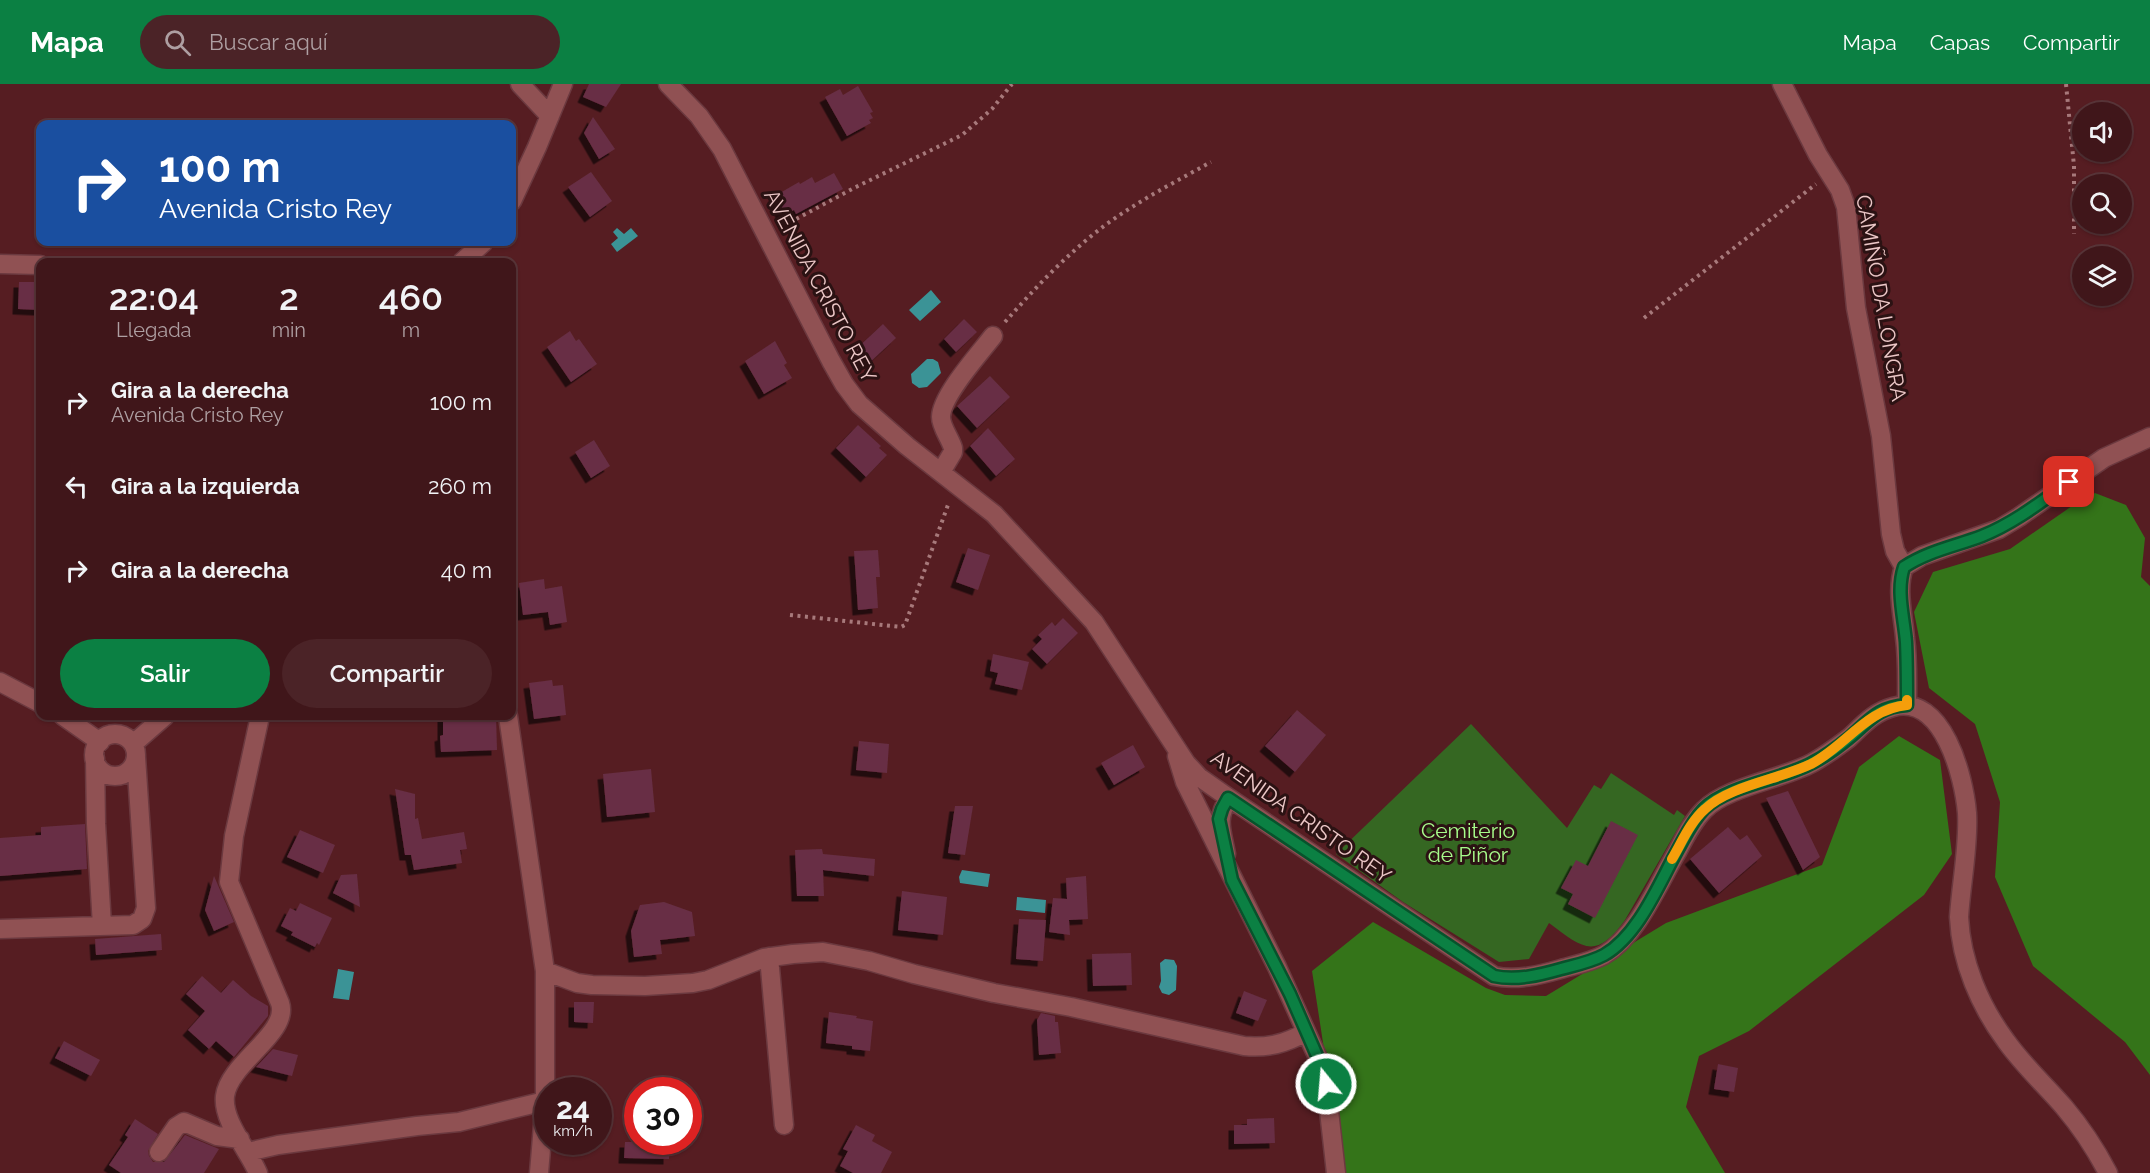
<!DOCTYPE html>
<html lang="es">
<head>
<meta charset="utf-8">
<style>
	:root { --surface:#40161a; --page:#4b2327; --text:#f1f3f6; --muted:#ae9fa2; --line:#593539; --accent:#0b8043 }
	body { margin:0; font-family:Raleway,sans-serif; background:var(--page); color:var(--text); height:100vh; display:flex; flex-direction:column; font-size:22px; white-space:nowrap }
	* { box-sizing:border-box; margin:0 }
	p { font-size:20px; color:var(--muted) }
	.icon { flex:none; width:33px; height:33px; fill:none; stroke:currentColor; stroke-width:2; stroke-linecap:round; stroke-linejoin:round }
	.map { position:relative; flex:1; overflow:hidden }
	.details { position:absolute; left:36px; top:174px; width:480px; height:462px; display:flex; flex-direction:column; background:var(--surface); border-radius:12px; box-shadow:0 2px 4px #0004,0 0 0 2px var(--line) }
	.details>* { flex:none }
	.banner { position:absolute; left:36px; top:36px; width:480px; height:126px; border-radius:12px; box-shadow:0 2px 4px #0004,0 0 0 2px var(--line); background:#1a4fa0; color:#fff; overflow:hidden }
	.tools { position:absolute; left:2072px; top:18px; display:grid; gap:12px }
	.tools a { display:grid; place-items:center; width:60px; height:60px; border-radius:50%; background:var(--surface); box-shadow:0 2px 4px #0004,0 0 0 2px var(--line); font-size:30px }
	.speed { position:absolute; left:534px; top:993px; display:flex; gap:12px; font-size:30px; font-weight:700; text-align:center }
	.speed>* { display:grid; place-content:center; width:78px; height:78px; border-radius:50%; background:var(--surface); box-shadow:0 2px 4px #0004,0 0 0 2px var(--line); line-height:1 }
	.speed small { font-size:15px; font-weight:400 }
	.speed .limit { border:9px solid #d22; background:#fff; color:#111 }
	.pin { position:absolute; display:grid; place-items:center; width:51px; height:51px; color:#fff; margin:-26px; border-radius:12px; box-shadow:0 3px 9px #0006 }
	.me { position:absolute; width:66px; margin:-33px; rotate:343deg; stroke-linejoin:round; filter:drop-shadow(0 0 4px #0008) }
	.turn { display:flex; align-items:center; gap:21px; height:126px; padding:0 24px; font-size:27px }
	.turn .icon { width:78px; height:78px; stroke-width:2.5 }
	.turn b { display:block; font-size:42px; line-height:51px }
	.eta { display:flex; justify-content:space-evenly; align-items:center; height:102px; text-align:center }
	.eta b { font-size:36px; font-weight:600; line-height:42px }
	.action { display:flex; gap:12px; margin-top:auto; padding:12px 24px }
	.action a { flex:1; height:69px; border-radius:36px; background:var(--accent); color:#fff; font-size:24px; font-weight:600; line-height:69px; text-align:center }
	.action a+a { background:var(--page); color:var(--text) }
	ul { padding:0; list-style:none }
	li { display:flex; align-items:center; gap:18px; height:84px; padding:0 24px }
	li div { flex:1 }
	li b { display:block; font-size:22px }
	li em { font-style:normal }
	header { display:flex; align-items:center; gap:36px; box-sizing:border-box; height:84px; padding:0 30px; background:var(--accent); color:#fff }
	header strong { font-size:28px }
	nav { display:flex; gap:33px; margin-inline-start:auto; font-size:21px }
	.search { width:420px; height:54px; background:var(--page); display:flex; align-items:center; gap:15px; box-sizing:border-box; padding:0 21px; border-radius:33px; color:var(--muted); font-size:22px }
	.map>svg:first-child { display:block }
	.green { fill:#356722 }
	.forest { fill:#347419 }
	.water { fill:#3b9396 }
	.building { fill:#672f44; filter:url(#shadow) }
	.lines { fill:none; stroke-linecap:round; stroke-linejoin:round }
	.minor-casing { stroke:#6b393f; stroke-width:21 }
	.path { stroke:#a7797b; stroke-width:4; stroke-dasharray:3 4.5; stroke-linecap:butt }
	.minor { stroke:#905153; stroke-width:18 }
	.route-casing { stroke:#07532c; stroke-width:15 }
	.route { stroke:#0b8043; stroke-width:10 }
	.slow { stroke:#f59e0b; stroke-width:10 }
	.labels { text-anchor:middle; stroke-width:6; stroke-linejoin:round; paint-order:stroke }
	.street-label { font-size:21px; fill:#ecc7c7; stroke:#2b1213 }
	.park-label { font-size:21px; fill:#a7fc8b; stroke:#2b1213 }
</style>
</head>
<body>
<header>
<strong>Mapa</strong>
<div class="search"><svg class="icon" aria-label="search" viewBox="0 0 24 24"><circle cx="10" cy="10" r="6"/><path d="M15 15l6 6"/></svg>Buscar aquí</div>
<nav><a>Mapa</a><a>Capas</a><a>Compartir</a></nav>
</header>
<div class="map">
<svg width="2150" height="1089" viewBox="0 0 2150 1089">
	<defs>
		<filter id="shadow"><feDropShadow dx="-5.5" dy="5.5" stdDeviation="0" flood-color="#0009"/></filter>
	</defs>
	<rect width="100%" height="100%" fill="#561d22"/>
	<path class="green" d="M 1471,640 L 1567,744 L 1594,701 L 1601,705 L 1611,689 L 1674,731 L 1677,726 L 1685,732 L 1625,836 C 1596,877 1582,864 1549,839 L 1529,875 L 1499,878 L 1403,818 L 1336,770 Z"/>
	<path class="forest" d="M 2095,409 L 2126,421 L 2145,454 L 2141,493 L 2150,502 L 2150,991 L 2125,958 L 2033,882 L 1995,793 L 2000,718 L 1975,640 L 1929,604 L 1914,528 L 1933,488 L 2010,465 L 2072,422 Z
		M 1899,652 L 1940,676 L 1952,770 L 1924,811 L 1749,947 L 1699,972 L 1686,1023 L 1725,1089 L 1343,1089 L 1312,887 L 1373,838 L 1486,904 L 1505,911 L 1546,912 L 1666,839 L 1822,781 L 1859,683 Z"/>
	<path class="water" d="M 617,144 L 624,150 L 631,144 L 638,152 L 617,168 L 611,160 L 618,154 L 613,148 Z
		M 931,206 L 941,218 L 920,237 L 909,226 Z
		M 927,275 L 933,275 L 938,278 L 941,289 L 927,303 L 919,304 L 912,299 L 911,290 Z
		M 962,786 L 990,790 L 988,803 L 960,799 L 959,793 Z
		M 1017,813 L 1046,816 L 1045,829 L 1016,826 Z
		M 1165,875 L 1174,876 L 1177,882 L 1176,906 L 1169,911 L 1162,909 L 1159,903 L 1161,897 L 1160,879 Z
		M 338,885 L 354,888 L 349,916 L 333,914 Z"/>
	<path class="building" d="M 589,0 L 621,0 L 606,23 L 583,13 Z
		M 858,2 L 873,28 L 870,29 L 873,34 L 869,36 L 871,39 L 847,52 L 825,13 L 840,5 L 843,11 Z
		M 593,33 L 615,65 L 599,75 L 584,49 Z
		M 591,88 L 612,117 L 590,133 L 568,103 Z
		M 834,89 L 843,105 L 796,130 L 794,126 L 783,132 L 773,113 L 799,98 L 800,100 L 812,93 L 815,99 Z
		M 19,198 L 40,198 L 40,226 L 18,225 Z
		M 964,235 L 977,248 L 956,268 L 944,255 Z
		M 883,240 L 896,254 L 867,281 L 854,267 Z
		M 570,247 L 576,257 L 579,255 L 597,280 L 571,298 L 547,263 Z
		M 775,257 L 787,279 L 784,281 L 792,294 L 764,310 L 745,277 Z
		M 990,292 L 1010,313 L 977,344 L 957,322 Z
		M 858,341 L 881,362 L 879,364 L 887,371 L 866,393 L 836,364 Z
		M 988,344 L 1015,375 L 996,392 L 970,362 Z
		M 594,356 L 610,382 L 591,394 L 575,368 Z
		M 968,464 L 990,471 L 978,506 L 956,498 Z
		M 878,466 L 880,493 L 876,493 L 878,524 L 858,526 L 854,467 Z
		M 544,495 L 545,505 L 562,502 L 567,538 L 550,541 L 548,528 L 523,531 L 519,499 Z
		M 1063,534 L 1078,549 L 1047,580 L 1032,565 L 1042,555 L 1038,551 L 1052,538 L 1055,542 Z
		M 993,570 L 1029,578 L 1022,606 L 995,600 L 998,589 L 990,587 Z
		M 552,596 L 553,602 L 563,601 L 566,631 L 534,635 L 529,599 Z
		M 1297,626 L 1326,651 L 1295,688 L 1265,662 Z
		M 443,632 L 496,632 L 497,666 L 441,668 L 440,652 L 443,651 Z
		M 859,657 L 889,660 L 887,689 L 856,686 Z
		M 1133,661 L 1145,683 L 1114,701 L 1101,679 Z
		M 651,685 L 655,728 L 607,733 L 603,690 Z
		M 395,705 L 415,710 L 415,735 L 418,734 L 422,755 L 464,748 L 467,765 L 460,766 L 462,779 L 414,786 L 411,771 L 405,771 Z
		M 1788,707 L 1820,773 L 1803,786 L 1766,714 Z
		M 955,722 L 973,722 L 965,771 L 948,769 Z
		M 1611,737 L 1638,751 L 1595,834 L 1568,820 L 1573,810 L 1561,804 L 1576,776 L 1588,782 Z
		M 85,740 L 87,785 L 0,792 L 0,754 L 41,751 L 41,743 Z
		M 1728,743 L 1740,756 L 1747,751 L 1762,772 L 1719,809 L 1690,775 Z
		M 300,746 L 335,761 L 323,789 L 287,773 Z
		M 822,765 L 823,770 L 875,775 L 874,792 L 823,786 L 824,812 L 797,812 L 795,766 Z
		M 357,790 L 360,823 L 333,809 L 341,791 Z
		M 214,792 L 234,838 L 214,847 L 205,826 Z
		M 1086,792 L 1088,835 L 1069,836 L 1070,851 L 1049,848 L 1053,814 L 1067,815 L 1066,794 Z
		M 902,807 L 947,813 L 943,851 L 898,846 Z
		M 664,818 L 692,828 L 695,852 L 660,856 L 662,870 L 634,873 L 631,847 L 640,821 Z
		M 300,819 L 332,834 L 319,861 L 317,859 L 315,863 L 291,851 L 293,848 L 281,842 L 290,824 L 296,827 Z
		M 1019,835 L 1046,836 L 1043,877 L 1016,875 Z
		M 161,850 L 162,866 L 96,871 L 95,855 Z
		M 1131,869 L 1132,901 L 1093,902 L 1092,870 Z
		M 202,892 L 221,909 L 233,896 L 251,912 L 268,922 L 268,932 L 234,973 L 216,957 L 209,965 L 188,946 L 205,927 L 186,910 Z
		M 1244,907 L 1267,916 L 1258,937 L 1236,929 Z
		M 574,918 L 594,918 L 593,939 L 574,938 Z
		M 829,928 L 857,932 L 856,934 L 873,937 L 870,967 L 852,965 L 852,962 L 826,959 Z
		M 1041,929 L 1055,932 L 1055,938 L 1058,938 L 1061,969 L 1039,971 L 1037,936 Z
		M 64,957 L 100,976 L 91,992 L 55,974 Z
		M 273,965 L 298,971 L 292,992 L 256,983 Z
		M 1718,980 L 1738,984 L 1734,1008 L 1714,1005 Z
		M 1274,1034 L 1275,1059 L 1234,1060 L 1234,1041 L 1247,1041 L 1247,1035 Z
		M 135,1035 L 158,1050 L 148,1067 L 149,1072 L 153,1078 L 164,1078 L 185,1051 L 219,1065 L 204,1089 L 121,1089 L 109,1081 L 128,1053 L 125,1051 Z
		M 856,1041 L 875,1051 L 872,1057 L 892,1068 L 881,1089 L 853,1089 L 840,1082 L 848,1067 L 843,1065 Z
		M 625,1058 L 669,1058 L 669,1075 L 624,1074 Z"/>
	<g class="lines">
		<defs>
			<path id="minor" d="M 520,0 L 550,32
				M 668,0 L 699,32 L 722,65 L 831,277 L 844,300 L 859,320 L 907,362 L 994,430 L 1094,538 L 1186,679 L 1199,693 L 1229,714 L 1494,892 C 1516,897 1540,891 1561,885 C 1575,881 1591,878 1604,871 C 1637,852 1658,800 1677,768 C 1685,753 1692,738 1704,726 C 1726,703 1782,695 1812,679 C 1825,672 1837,663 1849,654 C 1863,641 1874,628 1893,623 C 1943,609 1964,693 1967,729 C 1969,762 1961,800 1959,833 C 1961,878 1980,922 2006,957 C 2023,981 2045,1001 2064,1023 C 2081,1043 2096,1066 2108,1089
				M 1782,0 L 1818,71 L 1840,106 L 1846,123 L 1856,224 L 1881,352 L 1891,450 L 1895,467 L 1904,483
				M 512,117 L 537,63 L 563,0
				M 462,178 L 484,158
				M 0,180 L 40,181
				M 941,388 L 953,368 L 953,364 C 950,354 941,343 941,333 C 941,312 980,269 993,252
				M 0,598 L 40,619
				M 1907,621 C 1907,598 1908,576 1905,554 C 1903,530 1896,505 1904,483 L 1922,472 L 1999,445 L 2019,433 L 2104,374 L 2150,353
				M 63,632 L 100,658
				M 508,632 L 545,887 L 545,1017 L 539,1089
				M94 671a21 21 0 1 1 42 0a21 21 0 1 1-42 0Z
				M 133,660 L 165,632
				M 1177,672 L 1185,698 L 1277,883 L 1318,974 L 1326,1000 L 1336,1089
				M 95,674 L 96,740 L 102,842
				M 1226,770 C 1222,747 1215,735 1229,714
				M 0,845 L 133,841 L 142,835 L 146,824 L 136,673
				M 769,873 L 784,1041
				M 545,887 L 577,899 L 592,901 L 645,902 L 693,899 L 708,896 L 764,874 L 793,870 L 823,868 L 869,877 L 914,890 L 994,909 L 1071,923 L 1244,962 C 1268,964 1285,960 1306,948
				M 159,1068 L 176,1043 L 184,1038 L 217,1052 L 240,1055
				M 248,1068 L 278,1061 L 417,1042 L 459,1038 L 545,1017
				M 258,1089 C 249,1067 222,1037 225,1012 C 229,979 290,949 280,919 L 229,798 L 234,752 L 260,632"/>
		</defs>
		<use href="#minor" class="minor-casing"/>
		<path class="path" d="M 2066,0 L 2074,82 L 2074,150
			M 783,142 L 854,104 L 962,51 L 992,25 L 1012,0
			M 1644,234 L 1816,100
			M 1005,238 C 1035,204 1068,169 1104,142 C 1138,117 1175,98 1211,78
			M 790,531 L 901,543 L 905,541 L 949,418"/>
		<use href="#minor" class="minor"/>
	</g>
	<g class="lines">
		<defs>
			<path id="route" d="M 1326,1000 L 1318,974 L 1290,910 L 1232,796 L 1219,735 L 1222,725 L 1228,714 L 1494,892 C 1516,897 1540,891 1561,885 C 1576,881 1591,878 1604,871 C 1638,852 1659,800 1677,767 C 1685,753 1692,737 1704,725 C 1728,701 1782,696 1812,679 C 1826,672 1838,663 1850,653 C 1870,636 1878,623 1907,621 C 1907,600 1907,579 1906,558 C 1904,533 1896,507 1904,483 C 1928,467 1956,462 1982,452 C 2014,439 2041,418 2069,398"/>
		</defs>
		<use href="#route" class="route-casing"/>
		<use href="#route" class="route"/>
		<path class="slow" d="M 1672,775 C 1682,758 1690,738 1705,725 C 1729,702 1780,695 1811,680 C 1847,661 1866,625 1907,621 L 1907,616"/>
	</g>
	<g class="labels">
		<g class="street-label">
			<text transform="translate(820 202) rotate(62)" y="7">AVENIDA CRISTO REY</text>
			<text transform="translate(1881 214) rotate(80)" y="7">CAMIÑO DA LONGRA</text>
			<text transform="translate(1301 733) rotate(35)" y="7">AVENIDA CRISTO REY</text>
		</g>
		<g class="park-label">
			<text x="1468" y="754">Cemiterio<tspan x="1468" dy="24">de Piñor</tspan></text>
		</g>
	</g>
</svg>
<div class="tools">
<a><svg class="icon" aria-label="sound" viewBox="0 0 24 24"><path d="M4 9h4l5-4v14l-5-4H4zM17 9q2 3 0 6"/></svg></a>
<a><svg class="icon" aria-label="search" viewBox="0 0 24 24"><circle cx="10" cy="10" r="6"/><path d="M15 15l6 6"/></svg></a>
<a><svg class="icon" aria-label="layers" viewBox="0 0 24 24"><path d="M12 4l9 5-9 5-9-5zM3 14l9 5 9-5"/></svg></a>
</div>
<div class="speed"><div>24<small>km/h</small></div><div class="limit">30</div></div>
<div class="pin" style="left:2069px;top:398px;background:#d93025"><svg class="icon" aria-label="arrive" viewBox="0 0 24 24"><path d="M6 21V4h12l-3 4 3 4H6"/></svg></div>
<svg class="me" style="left:1326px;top:1000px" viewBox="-20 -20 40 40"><circle r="17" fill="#0b8043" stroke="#fff" stroke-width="3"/><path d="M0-11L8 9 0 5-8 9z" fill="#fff"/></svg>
<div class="banner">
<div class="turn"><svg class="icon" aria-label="right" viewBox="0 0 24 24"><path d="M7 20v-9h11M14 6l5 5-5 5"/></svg><div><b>100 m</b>Avenida Cristo Rey</div></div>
</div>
<section class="details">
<div class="eta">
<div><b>22:04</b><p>Llegada</p></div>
<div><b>2</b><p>min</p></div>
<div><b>460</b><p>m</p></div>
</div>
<ul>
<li><svg class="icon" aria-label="right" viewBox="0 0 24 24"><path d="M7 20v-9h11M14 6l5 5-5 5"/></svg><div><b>Gira a la derecha</b><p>Avenida Cristo Rey</p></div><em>100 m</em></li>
<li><svg class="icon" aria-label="left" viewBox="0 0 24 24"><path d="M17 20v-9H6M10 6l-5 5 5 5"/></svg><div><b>Gira a la izquierda</b></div><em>260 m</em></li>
<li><svg class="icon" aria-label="right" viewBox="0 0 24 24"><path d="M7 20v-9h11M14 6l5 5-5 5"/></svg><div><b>Gira a la derecha</b></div><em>40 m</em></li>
</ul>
<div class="action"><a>Salir</a><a>Compartir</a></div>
</section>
</div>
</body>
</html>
